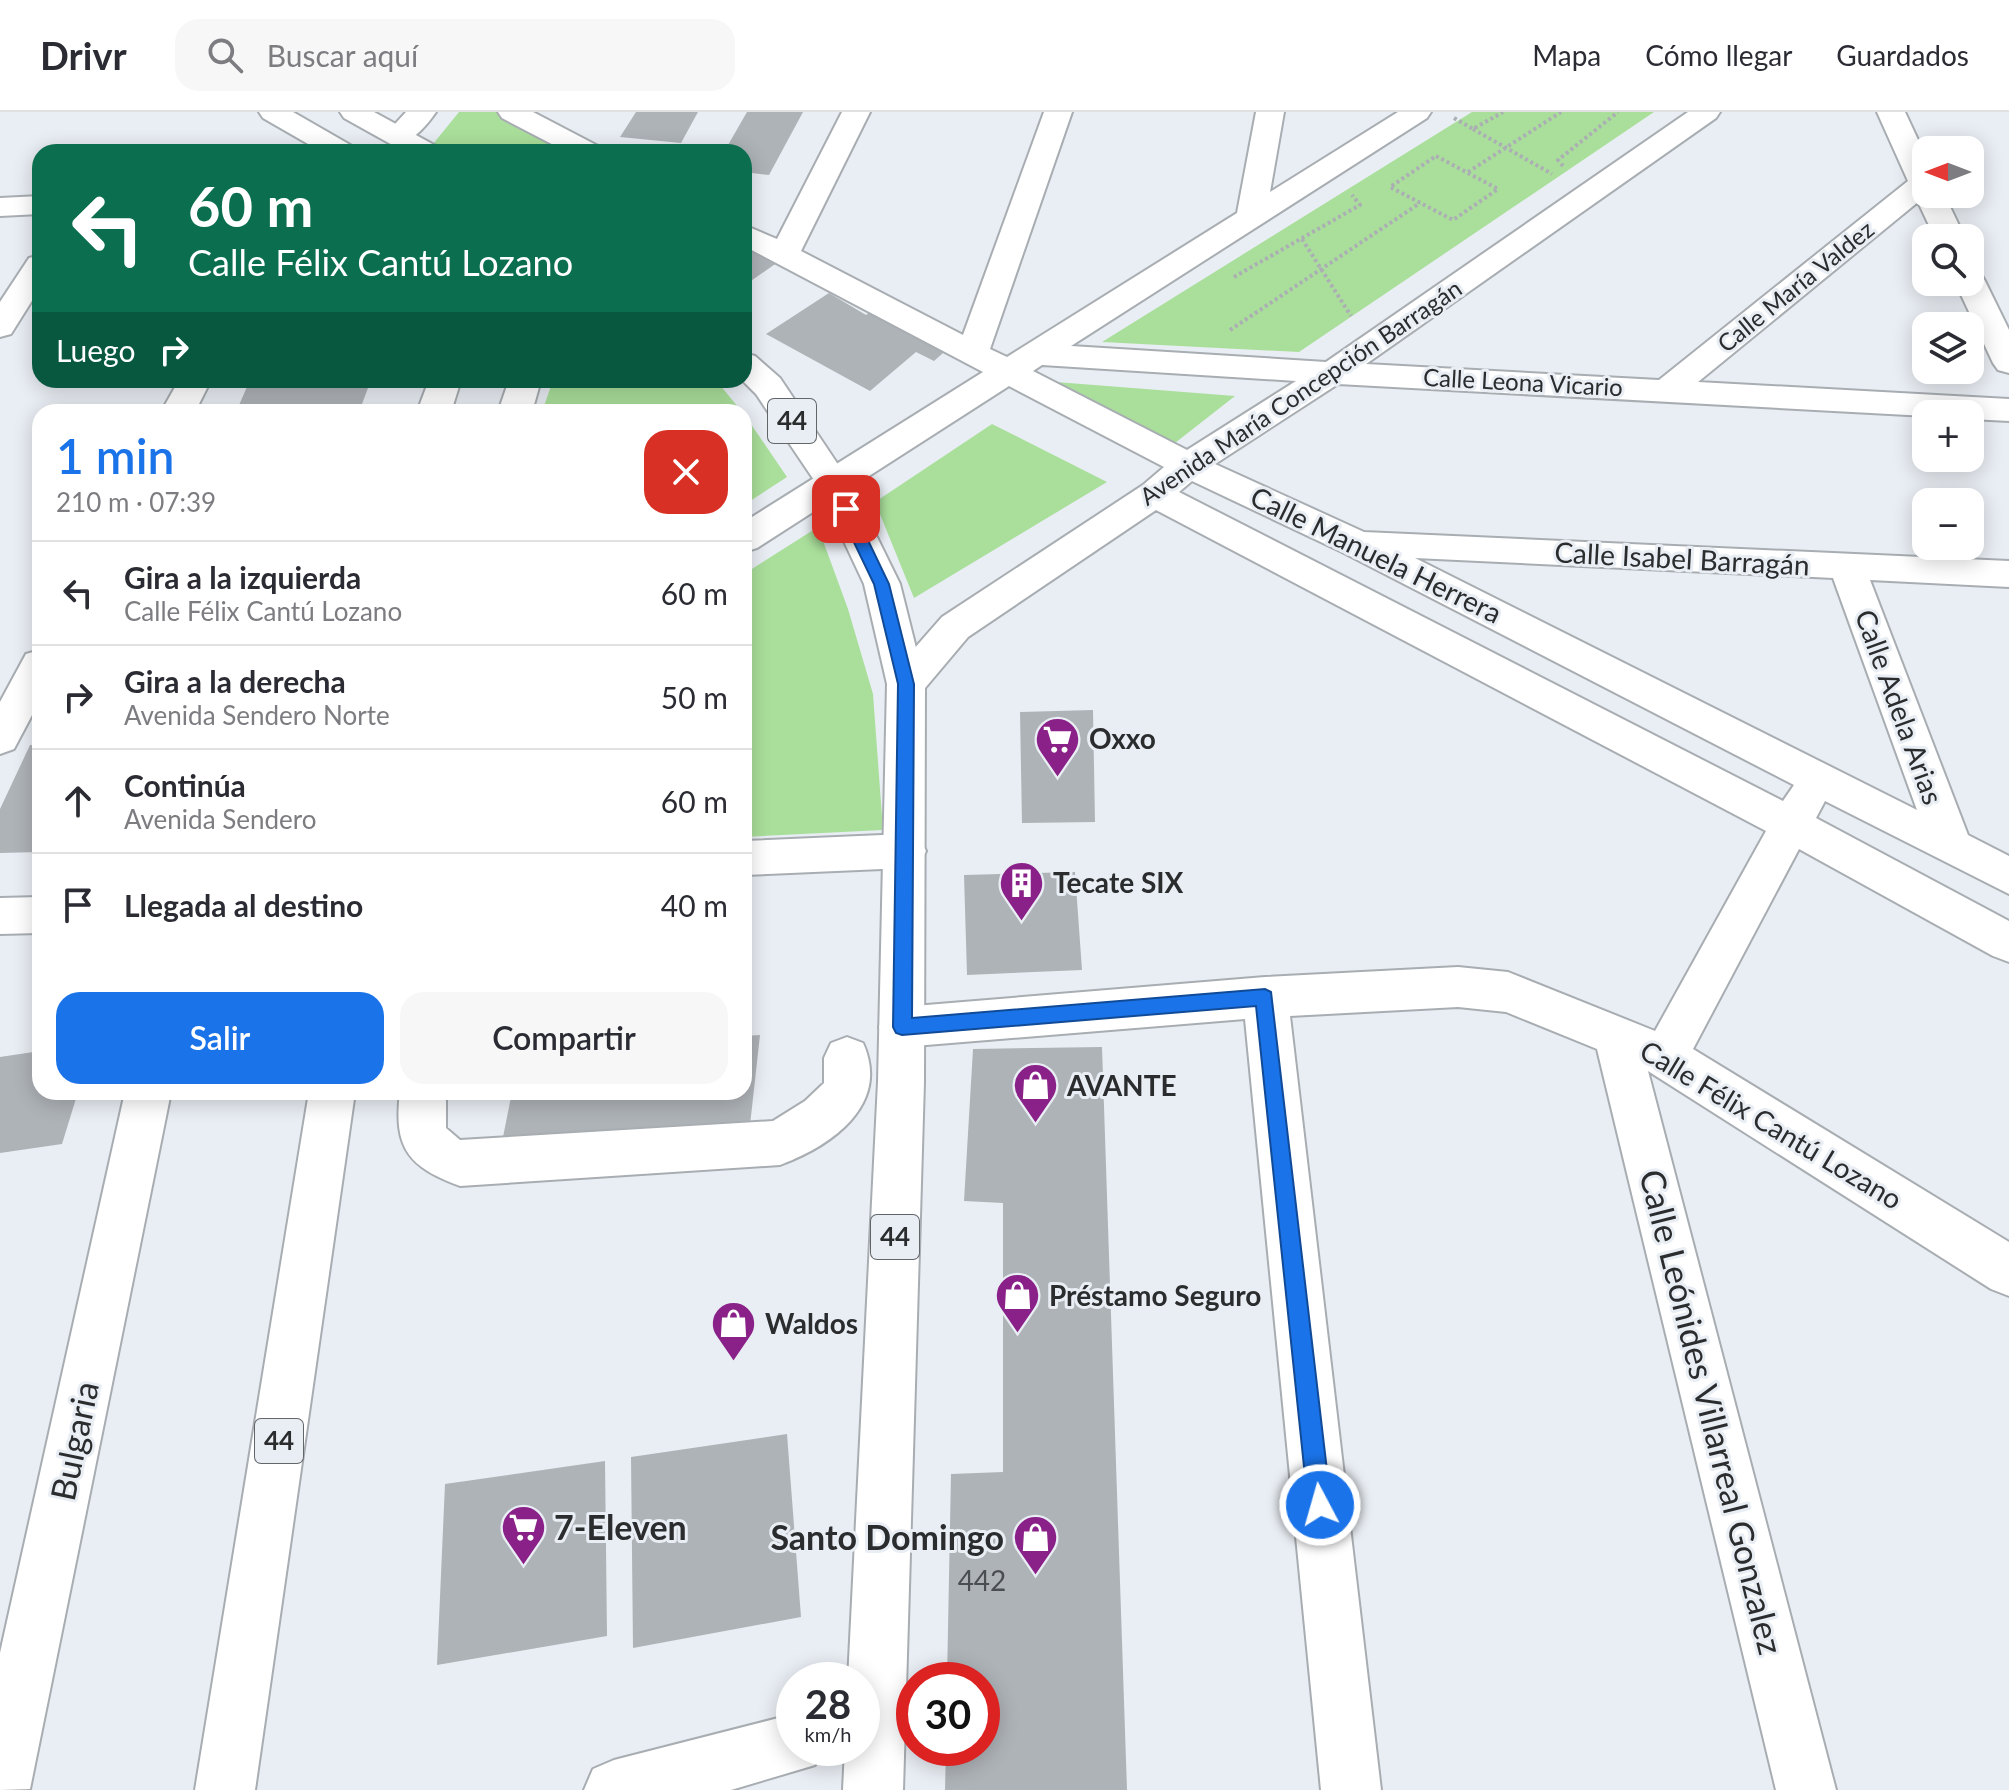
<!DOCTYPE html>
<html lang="es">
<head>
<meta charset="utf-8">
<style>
	:root { --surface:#fff; --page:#f7f7f7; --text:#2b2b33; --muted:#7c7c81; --line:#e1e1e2; --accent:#1a73e8 }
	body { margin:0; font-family:Lato,sans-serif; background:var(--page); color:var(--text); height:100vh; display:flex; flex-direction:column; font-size:30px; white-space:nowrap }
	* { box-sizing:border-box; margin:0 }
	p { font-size:26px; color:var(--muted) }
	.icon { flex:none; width:44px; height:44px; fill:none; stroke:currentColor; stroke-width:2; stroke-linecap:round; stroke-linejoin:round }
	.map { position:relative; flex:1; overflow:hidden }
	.panel { position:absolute; left:32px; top:292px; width:720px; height:696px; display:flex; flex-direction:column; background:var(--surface); border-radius:24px; box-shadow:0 4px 20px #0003 }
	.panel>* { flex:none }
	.guide { position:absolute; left:32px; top:32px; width:720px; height:244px; border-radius:24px; box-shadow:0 4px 20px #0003; background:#0b6e4f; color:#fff; overflow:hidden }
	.needle { width:52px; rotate:270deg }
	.tools { position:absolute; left:1912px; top:24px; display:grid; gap:16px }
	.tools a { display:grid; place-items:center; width:72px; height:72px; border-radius:16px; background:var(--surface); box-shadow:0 4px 20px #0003; font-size:40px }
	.speed { position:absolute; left:776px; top:1550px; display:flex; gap:16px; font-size:40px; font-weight:700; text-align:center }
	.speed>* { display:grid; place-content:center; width:104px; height:104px; border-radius:50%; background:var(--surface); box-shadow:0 4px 20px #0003; line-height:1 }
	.speed small { font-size:20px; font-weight:400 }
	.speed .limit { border:12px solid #d22; background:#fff; color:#111 }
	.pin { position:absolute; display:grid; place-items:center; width:68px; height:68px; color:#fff; margin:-34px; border-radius:16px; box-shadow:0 4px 12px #0006 }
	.me { position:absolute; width:88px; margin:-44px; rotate:354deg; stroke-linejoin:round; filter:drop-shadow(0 0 6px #0008) }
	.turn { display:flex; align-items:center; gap:28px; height:168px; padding:0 24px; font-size:36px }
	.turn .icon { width:104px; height:104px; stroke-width:2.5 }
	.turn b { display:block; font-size:56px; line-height:68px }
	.then { display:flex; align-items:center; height:76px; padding:0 24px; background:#0003; gap:16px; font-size:30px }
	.round { display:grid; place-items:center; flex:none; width:84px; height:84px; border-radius:24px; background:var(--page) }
	.head { display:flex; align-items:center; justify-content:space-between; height:136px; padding:0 24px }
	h1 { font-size:48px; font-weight:600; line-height:60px; color:var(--accent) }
	.button { display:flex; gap:16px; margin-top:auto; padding:16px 24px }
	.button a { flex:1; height:92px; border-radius:24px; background:var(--accent); color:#fff; font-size:32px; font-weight:600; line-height:92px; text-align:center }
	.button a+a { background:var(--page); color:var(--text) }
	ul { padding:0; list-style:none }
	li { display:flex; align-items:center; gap:24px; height:104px; padding:0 24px; border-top:2px solid var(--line) }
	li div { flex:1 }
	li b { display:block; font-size:30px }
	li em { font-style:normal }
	header { display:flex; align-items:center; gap:48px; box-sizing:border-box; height:112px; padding:0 40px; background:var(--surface); border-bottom:2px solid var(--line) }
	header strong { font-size:38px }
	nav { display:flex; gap:44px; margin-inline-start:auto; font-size:28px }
	.search { width:560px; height:72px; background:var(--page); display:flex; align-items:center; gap:20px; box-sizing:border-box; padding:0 28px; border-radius:24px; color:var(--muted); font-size:30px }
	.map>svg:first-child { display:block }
	.green { fill:#aadf9b }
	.building { fill:#aeb3b8 }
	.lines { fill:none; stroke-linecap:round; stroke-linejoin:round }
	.minor-casing { stroke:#a8adb2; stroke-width:4 }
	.major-casing { stroke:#a8adb2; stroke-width:4 }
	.path { stroke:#abafb4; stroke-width:4; stroke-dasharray:3 3; stroke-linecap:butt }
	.minor { fill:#fff; fill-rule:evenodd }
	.major { fill:#fff; fill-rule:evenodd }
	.route { fill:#1a73e8; stroke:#114b97; stroke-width:2 }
	.labels { text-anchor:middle; stroke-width:6; stroke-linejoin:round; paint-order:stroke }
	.far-street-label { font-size:24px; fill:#2a2c2e; stroke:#e9eef4 }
	.shield { fill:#e9eef4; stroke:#636669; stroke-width:2 }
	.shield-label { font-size:26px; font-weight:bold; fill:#2a2c2e }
	.street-label { font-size:28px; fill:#2a2c2e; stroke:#e9eef4 }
	.poi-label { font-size:28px; font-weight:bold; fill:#2a2c2e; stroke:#e9eef4; text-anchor:start }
	.near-number-label { font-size:28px; fill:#4b4e50 }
	.near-street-label { font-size:34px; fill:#2a2c2e; stroke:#e9eef4 }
	.near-poi-label { font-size:34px; font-weight:bold; fill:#2a2c2e; stroke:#e9eef4; text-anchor:start }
</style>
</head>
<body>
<header>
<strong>Drivr</strong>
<div class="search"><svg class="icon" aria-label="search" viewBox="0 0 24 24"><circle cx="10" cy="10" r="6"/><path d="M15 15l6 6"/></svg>Buscar aquí</div>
<nav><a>Mapa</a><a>Cómo llegar</a><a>Guardados</a></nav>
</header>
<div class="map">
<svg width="2009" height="1678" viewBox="0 0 2009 1678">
	<rect width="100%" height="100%" fill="#e9eef4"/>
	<path class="green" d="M 459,0 L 504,0 L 578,40 L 450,40 L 433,32 Z
		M 1472,0 L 1654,0 L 1299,240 L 1102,230 Z
		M 553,268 L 716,268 L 742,300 L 542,300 Z
		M 1056,270 L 1235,284 L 1175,331 Z
		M 744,302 L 787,365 L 744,393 Z
		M 992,312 L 1107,370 L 914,486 L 875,390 Z
		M 818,415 L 848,497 L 873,582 L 883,718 L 744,725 L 744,462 Z"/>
	<path class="building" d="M 636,0 L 698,0 L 681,31 L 620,25 Z
		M 747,0 L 803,0 L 769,63 L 744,60 L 744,40 L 724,40 Z
		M 744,128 L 781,148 L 748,171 L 744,169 Z
		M 829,181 L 866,203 L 879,193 L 951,234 L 934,249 L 916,240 L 870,279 L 766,222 Z
		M 250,268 L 371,268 L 359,300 L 236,300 Z
		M 1093,598 L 1095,710 L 1022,711 L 1020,600 Z
		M 30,633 L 40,633 L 40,740 L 0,741 L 0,697 Z
		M 1075,760 L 1082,858 L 967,863 L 964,763 Z
		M 760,923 L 750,1013 L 500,1040 L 512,980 L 744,980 L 744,924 Z
		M 1102,935 L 1127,1678 L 945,1678 L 946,1636 L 982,1636 L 982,1568 L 947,1568 L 951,1362 L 1003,1360 L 1003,1091 L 964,1089 L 973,937 Z
		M 40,939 L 40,980 L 78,980 L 62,1032 L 0,1041 L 0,945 Z
		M 787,1322 L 801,1505 L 633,1536 L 631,1345 Z
		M 605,1349 L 607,1524 L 437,1553 L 445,1372 Z"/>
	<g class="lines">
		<defs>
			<path id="minor" d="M 406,0 L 436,0 C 424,17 409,35 388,30 L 384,24 Z
				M 498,0 L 533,0 L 598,34 L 602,40 L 567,40 L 502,6 Z
				M 842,0 L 870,0 L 801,139 L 963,223 L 1044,0 L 1072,0 L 990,237 L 1007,245 L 1237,101 L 1256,0 L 1284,0 L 1270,80 L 1398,0 L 1431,0 L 1427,6 L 1071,234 L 1326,250 L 1688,0 L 1720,0 L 1716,6 L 1366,252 L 1659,268 L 1908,69 L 1877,0 L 1905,0 L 1926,45 L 1926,82 L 1944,82 L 1965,126 L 1935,126 L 1918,90 L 1698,270 L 2009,287 L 2009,309 L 1970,307 L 1970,302 L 1926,304 L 1338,272 L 1215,352 L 1364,420 L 2009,449 L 2009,475 L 1870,468 L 1968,723 L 2009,744 L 2009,782 L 1825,689 L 1816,706 L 2009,809 L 2009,850 L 1993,844 L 1799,737 L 1693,937 L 2009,1130 L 2009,1184 L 1991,1177 L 1648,959 L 1836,1678 L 1776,1678 L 1597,937 L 1506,900 L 1458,895 L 1290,904 L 1381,1678 L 1321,1678 L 1245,907 L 902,935 L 886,929 L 879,915 L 886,901 L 902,895 L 1265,865 L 1458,855 L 1508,860 L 1655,919 L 1766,719 L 1156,398 L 968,525 L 920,582 L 906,587 L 892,582 L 887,572 L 892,562 L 942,505 L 1143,373 L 1164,355 L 1009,274 L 757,436 L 744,440 L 744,410 L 983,260 L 744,134 L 744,113 L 777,127 ZM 1042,253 L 1296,269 L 1187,338 L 1033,259 ZM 1192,369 L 1342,440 L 1794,673 L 1783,689 L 1179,380 ZM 1415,446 L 1833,466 L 1917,698 Z
				M 40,84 L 40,102 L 0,104 L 0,86 Z
				M 40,143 L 40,176 L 11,222 L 0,225 L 0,190 L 29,146 Z
				M 1970,160 L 1981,162 L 1985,169 L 2009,218 L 2009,261 L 1998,258 L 1993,251 L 1955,170 L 1970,170 Z
				M 179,268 L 211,268 L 195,300 L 161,300 Z
				M 429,268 L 461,268 L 451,300 L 417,300 Z
				M 40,538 L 40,588 L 14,637 L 0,642 L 0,590 L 26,542 Z
				M 905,722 L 920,727 L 926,739 L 920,751 L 905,756 L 744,763 L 744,729 Z
				M 40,785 L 40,821 L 0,822 L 0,786 Z
				M 847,925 L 863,931 C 891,993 831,1034 780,1053 L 460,1074 C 409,1055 393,1037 400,980 L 446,980 L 446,1016 L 460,1028 L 773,1009 L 805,989 L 824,971 L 824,946 L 831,931 Z
				M 125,980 L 171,980 L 30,1677 L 0,1678 L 0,1541 Z
				M 794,1602 L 794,1636 L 822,1636 L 815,1653 L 731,1678 L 584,1678 L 593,1657 L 614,1648 Z"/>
			<path id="major" d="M 259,0 L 293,0 L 352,34 L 356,40 L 322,40 L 263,6 Z
				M 340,0 L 374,0 L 436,34 L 440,40 L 405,40 L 344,6 Z
				M 744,241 L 755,244 L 780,266 L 851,372 L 900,472 L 925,572 L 924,970 L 903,1678 L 843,1678 L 845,1636 L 862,1636 L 862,1568 L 848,1568 L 878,970 L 887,572 L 864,472 L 818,374 L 756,282 L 742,268 Z
				M 509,268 L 541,268 L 532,300 L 498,300 Z
				M 309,980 L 355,980 L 255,1678 L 195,1678 Z"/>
		</defs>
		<use href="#minor" class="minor-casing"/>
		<use href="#major" class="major-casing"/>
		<path class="path" d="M 1454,6 L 1473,17 L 1503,0
			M 1473,17 L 1552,62
			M 1436,44 L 1498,77 L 1453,108 L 1390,75 Z
			M 1563,54 L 1558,48 L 1618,0
			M 1468,60 L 1561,0
			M 1302,127 L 1351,204
			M 1234,165 L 1360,93 L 1352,83
			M 1230,218 L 1420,91"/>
		<use href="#minor" class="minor"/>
		<use href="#major" class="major"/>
	</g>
	<path class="route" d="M 846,392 L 853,397 L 889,472 L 914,572 L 912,906 L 1265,877 L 1271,880 L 1331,1393 L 1328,1401 L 1320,1404 L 1312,1401 L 1308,1393 L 1256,894 L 902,923 L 896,921 L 893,915 L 898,572 L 874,472 L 838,397 Z"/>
	<defs>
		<symbol id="supermarket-pin" viewBox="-11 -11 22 30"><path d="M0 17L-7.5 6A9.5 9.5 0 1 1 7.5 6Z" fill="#8a2188" stroke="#e9eef4"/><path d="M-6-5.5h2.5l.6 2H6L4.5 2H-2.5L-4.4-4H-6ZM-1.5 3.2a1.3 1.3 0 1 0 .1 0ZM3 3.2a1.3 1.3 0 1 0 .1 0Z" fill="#fff"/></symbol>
		<symbol id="building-pin" viewBox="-11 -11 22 30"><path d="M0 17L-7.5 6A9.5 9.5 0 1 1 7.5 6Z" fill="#8a2188" stroke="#e9eef4"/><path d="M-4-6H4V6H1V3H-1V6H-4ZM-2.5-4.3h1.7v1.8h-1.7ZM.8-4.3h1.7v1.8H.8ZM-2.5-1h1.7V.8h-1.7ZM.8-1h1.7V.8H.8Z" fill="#fff"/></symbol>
		<symbol id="shop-pin" viewBox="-11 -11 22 30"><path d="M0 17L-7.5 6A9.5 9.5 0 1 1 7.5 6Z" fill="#8a2188" stroke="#e9eef4"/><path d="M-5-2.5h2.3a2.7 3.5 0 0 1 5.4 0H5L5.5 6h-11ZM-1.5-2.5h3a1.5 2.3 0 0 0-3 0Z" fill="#fff"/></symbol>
	</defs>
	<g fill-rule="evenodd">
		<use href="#supermarket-pin" x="1032" y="602" width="51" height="69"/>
		<use href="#building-pin" x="996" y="746" width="51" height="69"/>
		<use href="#shop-pin" x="1010" y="948" width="51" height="69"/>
		<use href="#shop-pin" x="992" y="1158" width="51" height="69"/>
		<use href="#shop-pin" x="708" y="1186" width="51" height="69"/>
		<use href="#supermarket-pin" x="498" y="1390" width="51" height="69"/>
		<use href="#shop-pin" x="1010" y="1400" width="51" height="69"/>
	</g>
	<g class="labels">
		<g class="far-street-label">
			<text transform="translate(1796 175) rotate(-39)" y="8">Calle María Valdez</text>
			<text transform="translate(1523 271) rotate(3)" y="8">Calle Leona Vicario</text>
			<text transform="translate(1301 281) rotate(-34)" y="8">Avenida María Concepción Barragán</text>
		</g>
		<g class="shield">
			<rect x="768" y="287" width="48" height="44" rx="6"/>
			<rect x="871" y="1103" width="48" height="44" rx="6"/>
			<rect x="255" y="1307" width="48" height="44" rx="6"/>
		</g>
		<g class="shield-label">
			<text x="792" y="318">44</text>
			<text x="895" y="1134">44</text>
			<text x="279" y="1338">44</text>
		</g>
		<g class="street-label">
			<text transform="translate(1376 443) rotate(26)" y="10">Calle Manuela Herrera</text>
			<text transform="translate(1682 447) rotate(3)" y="10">Calle Isabel Barragán</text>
			<text transform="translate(1899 595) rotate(70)" y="10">Calle Adela Arias</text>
			<text transform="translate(1771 1013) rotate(31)" y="10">Calle Félix Cantú Lozano</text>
		</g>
		<g class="poi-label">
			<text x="1089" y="637">Oxxo</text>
			<text x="1053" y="781">Tecate SIX</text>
			<text x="1067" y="984">AVANTE</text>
			<text x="1049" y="1194">Préstamo Seguro</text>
			<text x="765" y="1222">Waldos</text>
		</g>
		<g class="near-number-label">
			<text x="982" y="1479">442</text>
		</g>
		<g class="near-street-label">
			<text transform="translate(1711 1300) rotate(76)" y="12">Calle Leónides Villarreal Gonzalez</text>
			<text transform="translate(75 1329) rotate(-78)" y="12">Bulgaria</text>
		</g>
		<g class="near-poi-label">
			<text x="554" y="1428">7-Eleven</text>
			<text x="1004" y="1438" text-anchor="end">Santo Domingo</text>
		</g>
	</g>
</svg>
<div class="tools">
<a><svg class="needle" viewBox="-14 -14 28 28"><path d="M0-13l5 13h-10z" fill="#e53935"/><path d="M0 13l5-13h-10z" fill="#7c7c81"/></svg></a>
<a><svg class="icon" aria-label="search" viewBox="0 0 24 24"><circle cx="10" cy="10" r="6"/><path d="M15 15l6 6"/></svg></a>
<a><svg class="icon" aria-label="layers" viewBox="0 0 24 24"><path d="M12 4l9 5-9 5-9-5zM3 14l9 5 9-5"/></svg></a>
<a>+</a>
<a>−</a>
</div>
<div class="speed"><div>28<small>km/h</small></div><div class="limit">30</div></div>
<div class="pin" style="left:846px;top:397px;background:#d93025"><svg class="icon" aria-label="arrive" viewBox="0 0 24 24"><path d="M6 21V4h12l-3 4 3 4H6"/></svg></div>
<svg class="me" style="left:1320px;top:1393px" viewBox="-20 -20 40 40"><circle r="17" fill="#1a73e8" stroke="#fff" stroke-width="3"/><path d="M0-11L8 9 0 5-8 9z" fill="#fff"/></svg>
<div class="guide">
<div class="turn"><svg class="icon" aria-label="left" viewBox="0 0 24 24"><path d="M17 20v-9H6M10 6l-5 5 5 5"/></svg><div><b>60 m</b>Calle Félix Cantú Lozano</div></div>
<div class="then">Luego<svg class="icon" aria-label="right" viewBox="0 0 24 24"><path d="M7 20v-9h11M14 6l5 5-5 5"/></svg></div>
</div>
<section class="panel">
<div class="head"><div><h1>1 min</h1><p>210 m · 07:39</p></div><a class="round" style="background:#d93025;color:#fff"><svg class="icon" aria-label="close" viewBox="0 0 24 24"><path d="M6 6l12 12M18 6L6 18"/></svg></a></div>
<ul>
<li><svg class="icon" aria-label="left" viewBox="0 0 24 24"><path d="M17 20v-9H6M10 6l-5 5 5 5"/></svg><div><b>Gira a la izquierda</b><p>Calle Félix Cantú Lozano</p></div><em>60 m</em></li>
<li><svg class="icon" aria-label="right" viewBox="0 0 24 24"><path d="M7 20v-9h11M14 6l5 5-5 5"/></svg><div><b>Gira a la derecha</b><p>Avenida Sendero Norte</p></div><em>50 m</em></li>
<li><svg class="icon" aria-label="ahead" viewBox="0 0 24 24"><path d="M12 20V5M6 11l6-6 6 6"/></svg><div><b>Continúa</b><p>Avenida Sendero</p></div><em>60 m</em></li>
<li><svg class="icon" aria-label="arrive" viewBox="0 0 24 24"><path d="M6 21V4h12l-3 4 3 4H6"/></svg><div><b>Llegada al destino</b></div><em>40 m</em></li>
</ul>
<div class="button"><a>Salir</a><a>Compartir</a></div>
</section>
</div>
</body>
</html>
